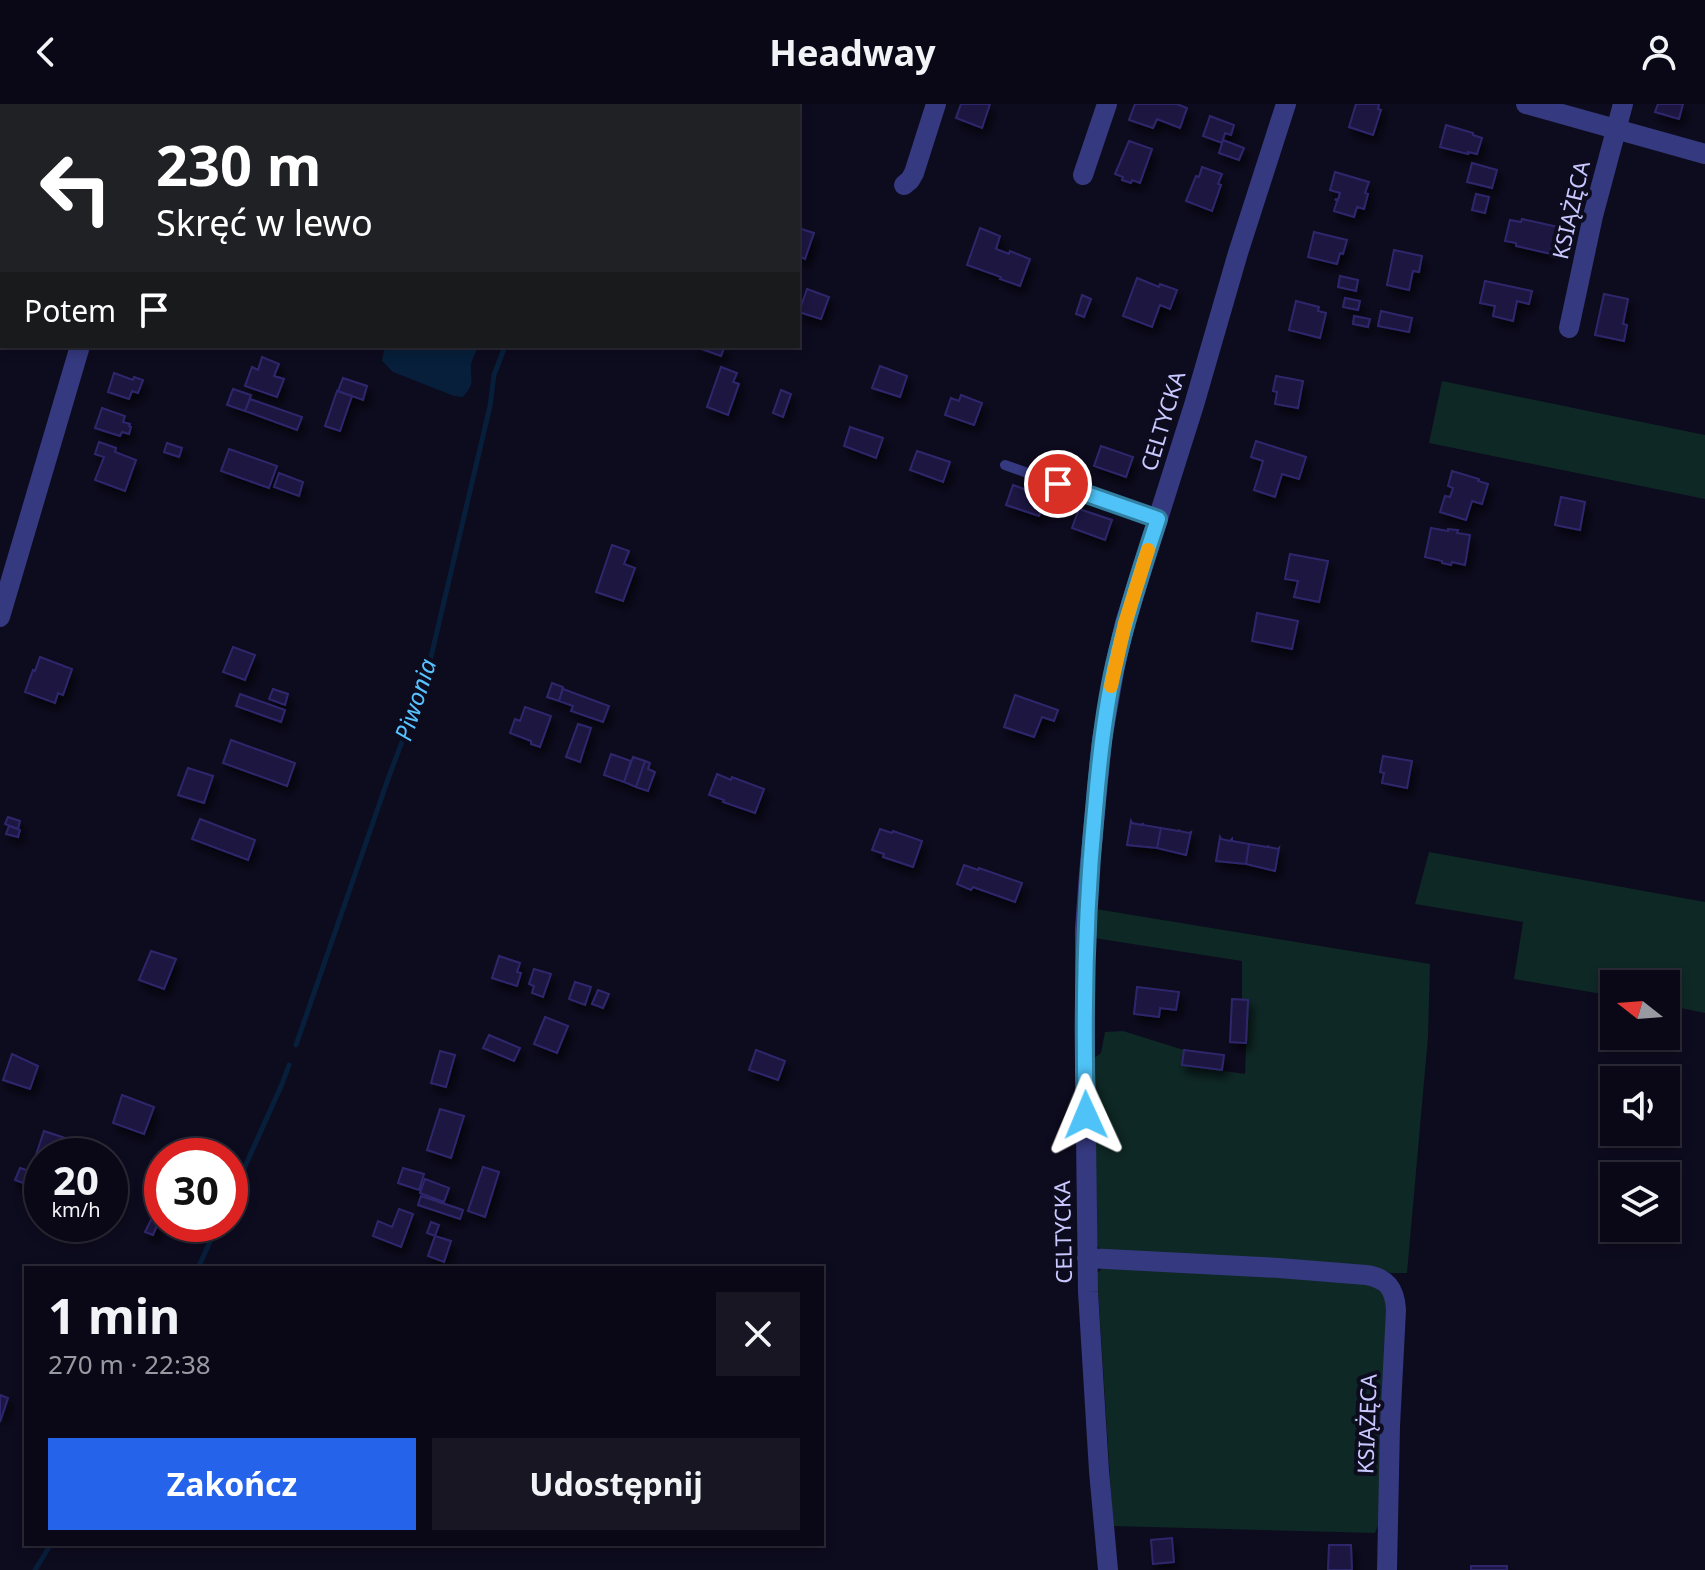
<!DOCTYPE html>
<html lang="pl">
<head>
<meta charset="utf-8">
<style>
	:root { --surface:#0a0816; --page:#181623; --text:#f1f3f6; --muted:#999aa1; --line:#2a2935; --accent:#2563eb }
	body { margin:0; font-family:"Noto Sans",sans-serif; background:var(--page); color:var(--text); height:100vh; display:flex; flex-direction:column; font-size:30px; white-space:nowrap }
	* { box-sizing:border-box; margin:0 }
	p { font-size:26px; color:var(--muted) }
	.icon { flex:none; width:44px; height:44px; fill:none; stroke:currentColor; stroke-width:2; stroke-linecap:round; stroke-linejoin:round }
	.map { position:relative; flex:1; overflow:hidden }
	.side { position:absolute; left:24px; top:1162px; width:800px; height:280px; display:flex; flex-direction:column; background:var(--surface); border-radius:0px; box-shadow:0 4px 12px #0003,0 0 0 2px var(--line) }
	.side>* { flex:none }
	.hud { position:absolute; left:0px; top:0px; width:800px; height:244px; box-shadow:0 4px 12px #0003,0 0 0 2px var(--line); background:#202124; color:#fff; overflow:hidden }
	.needle { width:52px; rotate:287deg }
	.fabs { position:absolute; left:1600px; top:866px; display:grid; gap:16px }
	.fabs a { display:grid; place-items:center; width:80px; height:80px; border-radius:0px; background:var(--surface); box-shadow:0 4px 12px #0003,0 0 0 2px var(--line); font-size:40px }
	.speed { position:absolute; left:24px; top:1034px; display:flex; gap:16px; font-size:40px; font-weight:700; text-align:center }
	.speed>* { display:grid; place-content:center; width:104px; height:104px; border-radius:50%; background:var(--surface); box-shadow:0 4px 12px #0003,0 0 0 2px var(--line); line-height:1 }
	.speed small { font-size:20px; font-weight:400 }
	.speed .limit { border:12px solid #d22; background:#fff; color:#111 }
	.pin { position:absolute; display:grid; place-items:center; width:68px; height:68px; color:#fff; margin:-34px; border:4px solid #fff; border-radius:50%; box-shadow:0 2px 8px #0007 }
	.me { position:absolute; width:88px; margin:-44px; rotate:359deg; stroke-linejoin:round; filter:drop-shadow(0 0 6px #0008) }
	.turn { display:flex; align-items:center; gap:28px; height:168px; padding:0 24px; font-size:36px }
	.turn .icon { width:104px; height:104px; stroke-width:2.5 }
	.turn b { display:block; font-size:56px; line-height:68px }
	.then { display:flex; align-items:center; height:76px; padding:0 24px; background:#0003; gap:16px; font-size:30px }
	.round { display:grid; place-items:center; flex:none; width:84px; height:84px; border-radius:0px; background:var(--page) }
	.head { display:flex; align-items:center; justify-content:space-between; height:136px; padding:0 24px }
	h1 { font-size:48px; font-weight:700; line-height:60px }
	.button { display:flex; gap:16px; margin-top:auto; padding:16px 24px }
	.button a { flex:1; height:92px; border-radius:0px; background:var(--accent); color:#fff; font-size:32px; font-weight:700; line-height:92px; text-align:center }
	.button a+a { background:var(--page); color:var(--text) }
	header { display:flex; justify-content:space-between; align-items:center; height:104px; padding:0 24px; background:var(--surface); font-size:36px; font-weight:700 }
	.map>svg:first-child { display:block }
	.green { fill:#0e2825 }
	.water { fill:#071f3b }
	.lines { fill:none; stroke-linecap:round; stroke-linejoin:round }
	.stream { stroke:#071f3b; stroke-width:5 }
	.building { fill:#1b173f; stroke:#2f286c; stroke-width:2; filter:url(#shadow) }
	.lane { stroke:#35397f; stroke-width:10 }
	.street { stroke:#35397f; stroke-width:20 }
	.route-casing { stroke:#337fa1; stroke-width:20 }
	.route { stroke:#4fc3f7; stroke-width:14 }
	.slow { stroke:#f59e0b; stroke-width:14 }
	.labels { text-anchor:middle; stroke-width:8; stroke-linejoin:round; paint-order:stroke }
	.street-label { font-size:22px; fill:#c9c8ff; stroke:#0d0b1e }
	.water-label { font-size:24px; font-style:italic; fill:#56c2ff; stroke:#0d0b1e }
</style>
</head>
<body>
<header><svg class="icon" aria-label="back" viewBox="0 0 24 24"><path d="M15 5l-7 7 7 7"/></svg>Headway<svg class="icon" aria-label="person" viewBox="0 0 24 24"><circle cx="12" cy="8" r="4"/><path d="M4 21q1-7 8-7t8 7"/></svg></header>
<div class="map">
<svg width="1705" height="1466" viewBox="0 0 1705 1466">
	<defs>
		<filter id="shadow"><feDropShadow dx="4" dy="7" stdDeviation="4" flood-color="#0009"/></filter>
	</defs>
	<rect width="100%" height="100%" fill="#0d0b1e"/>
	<path class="green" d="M 1442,277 L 1705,331 L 1705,395 L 1429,339 Z
		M 1429,748 L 1705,798 L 1705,909 L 1666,901 L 1666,880 L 1614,880 L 1614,892 L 1514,875 L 1523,818 L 1415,800 Z
		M 1096,805 L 1430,860 L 1428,933 L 1407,1169 L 1391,1169 L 1376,1166 L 1103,1148 L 1095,1140 L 1093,955 L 1101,949 L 1105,928 L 1123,927 L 1184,946 L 1182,961 L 1245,970 L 1248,896 L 1242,895 L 1242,857 L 1094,834 Z
		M 1104,1163 L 1372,1178 L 1388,1190 L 1382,1412 L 1375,1429 L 1113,1422 L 1097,1169 Z"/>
	<path class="water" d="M 385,242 L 479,242 C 476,247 472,255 471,261 C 470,276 476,278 463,293 L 454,292 L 393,268 L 382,257 Z"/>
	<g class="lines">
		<path class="stream" d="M 635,2 L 637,0
			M 296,941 L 388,675 L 426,574 L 490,302 L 494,271 L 505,242
			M 238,1078 L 282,980 L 289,961
			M 230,1094 L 233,1087
			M 198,1164 L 218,1120
			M 35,1466 L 51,1440"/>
	</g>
	<path class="building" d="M 961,0 L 990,0 L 982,24 L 956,14 Z
		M 1135,0 L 1177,0 L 1187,4 L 1180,24 L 1157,15 L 1153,24 L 1129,16 Z
		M 1356,0 L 1379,0 L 1378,5 L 1381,6 L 1373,31 L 1349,23 Z
		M 1658,0 L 1683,0 L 1679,15 L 1655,8 Z
		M 1210,12 L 1234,21 L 1231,31 L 1225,29 L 1222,39 L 1203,32 Z
		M 1446,21 L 1473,29 L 1473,31 L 1482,34 L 1477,50 L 1468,48 L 1468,50 L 1440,43 Z
		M 1223,36 L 1244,44 L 1239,56 L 1219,49 Z
		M 1129,37 L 1152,45 L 1140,79 L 1132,76 L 1131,79 L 1122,76 L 1123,73 L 1115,70 Z
		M 1472,59 L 1497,66 L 1492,84 L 1467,78 Z
		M 1202,63 L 1222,70 L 1218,80 L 1221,81 L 1212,107 L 1186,97 L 1196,72 L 1199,73 Z
		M 1335,68 L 1369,78 L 1365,89 L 1368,90 L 1364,105 L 1357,103 L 1354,113 L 1334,107 L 1337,97 L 1335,95 L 1338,96 L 1340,89 L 1330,86 Z
		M 1476,90 L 1489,93 L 1485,109 L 1472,106 Z
		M 1522,115 L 1558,123 L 1551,150 L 1516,142 L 1516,139 L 1505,137 L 1510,116 L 1521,118 Z
		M 798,124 L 814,129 L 805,155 L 798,152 Z
		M 980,124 L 1000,132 L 996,145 L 1009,150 L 1010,147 L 1030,155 L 1020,182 L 1000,175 L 1001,173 L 967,161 Z
		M 1314,128 L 1347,136 L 1343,150 L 1340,149 L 1337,160 L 1308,153 Z
		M 1394,146 L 1422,152 L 1419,168 L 1413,167 L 1409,186 L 1387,181 Z
		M 1340,172 L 1358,176 L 1356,187 L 1338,183 Z
		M 1137,174 L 1159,183 L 1160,180 L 1177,186 L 1170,205 L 1160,201 L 1152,223 L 1123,212 Z
		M 1485,177 L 1532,187 L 1529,200 L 1517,197 L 1513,217 L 1493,212 L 1495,202 L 1480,199 Z
		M 807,185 L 829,193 L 821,215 L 799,208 Z
		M 1604,190 L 1628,195 L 1623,220 L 1627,221 L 1624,237 L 1595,231 Z
		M 1082,191 L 1091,195 L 1084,213 L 1076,210 Z
		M 1345,194 L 1360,197 L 1358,206 L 1343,203 Z
		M 1296,197 L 1319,203 L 1318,207 L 1326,209 L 1320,234 L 1289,226 Z
		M 1381,207 L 1412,214 L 1409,228 L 1378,222 Z
		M 1354,212 L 1370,215 L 1368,223 L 1353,220 Z
		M 697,242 L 718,242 L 724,244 L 721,252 L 696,243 Z
		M 262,253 L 279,260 L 274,272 L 284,275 L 277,293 L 245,282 L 252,263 L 258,266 Z
		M 880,262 L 907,272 L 900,293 L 872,284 Z
		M 721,263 L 737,269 L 733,278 L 739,280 L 728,311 L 707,303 Z
		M 114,269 L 133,276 L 134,273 L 143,276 L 138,289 L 132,287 L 129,295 L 108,288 Z
		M 1276,272 L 1303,277 L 1298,304 L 1275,300 L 1277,288 L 1273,287 Z
		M 343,274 L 367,282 L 363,296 L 338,287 Z
		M 233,285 L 251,291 L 245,307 L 227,301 Z
		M 781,286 L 791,290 L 783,313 L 773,309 Z
		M 337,287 L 352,292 L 340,327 L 325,322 Z
		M 961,291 L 982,299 L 974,321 L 945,311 L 951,294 L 959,297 Z
		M 250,295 L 302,313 L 297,326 L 245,307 Z
		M 102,304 L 125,312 L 123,318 L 130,320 L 129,322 L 131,323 L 129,330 L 122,328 L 120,332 L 95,324 Z
		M 850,323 L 883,334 L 876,354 L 844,342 Z
		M 1256,337 L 1306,353 L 1299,375 L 1282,370 L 1275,393 L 1254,386 L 1263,357 L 1251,353 Z
		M 99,338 L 116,344 L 115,348 L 136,356 L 125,387 L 95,376 L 104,353 L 95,350 Z
		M 167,339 L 182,344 L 179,353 L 164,348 Z
		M 1101,342 L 1133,353 L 1126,373 L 1094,362 Z
		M 229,345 L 277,362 L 269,384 L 221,367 Z
		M 917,347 L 950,358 L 943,378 L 910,366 Z
		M 1452,367 L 1479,375 L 1478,377 L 1488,380 L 1482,400 L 1472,397 L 1466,416 L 1440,408 L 1445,392 L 1450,393 L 1453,384 L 1448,382 Z
		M 279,369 L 303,378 L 299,392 L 274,383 Z
		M 1013,381 L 1046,393 L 1039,412 L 1006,401 Z
		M 1561,393 L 1585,398 L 1580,426 L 1555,421 Z
		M 1079,405 L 1112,416 L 1105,436 L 1072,424 Z
		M 1431,424 L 1448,427 L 1448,425 L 1458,426 L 1457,429 L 1470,431 L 1465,461 L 1452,458 L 1451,461 L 1442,459 L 1442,457 L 1425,453 Z
		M 612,441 L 629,447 L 624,460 L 635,464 L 623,497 L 596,488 Z
		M 1290,450 L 1328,457 L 1319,498 L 1294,493 L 1298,477 L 1285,475 Z
		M 1257,509 L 1298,517 L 1292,545 L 1252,537 Z
		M 233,543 L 255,551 L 245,576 L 223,568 Z
		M 40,553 L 72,565 L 63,591 L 58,589 L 55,599 L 25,588 L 33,566 L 35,567 Z
		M 552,579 L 563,583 L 559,597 L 547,593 Z
		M 273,585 L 288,590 L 285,601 L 269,595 Z
		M 563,585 L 609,602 L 603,618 L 571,607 L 573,602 L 559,597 Z
		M 240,590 L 285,606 L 281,618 L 236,602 Z
		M 1015,591 L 1058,606 L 1054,617 L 1042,613 L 1034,633 L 1004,623 Z
		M 525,603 L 551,612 L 540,643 L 531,640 L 531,637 L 510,629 L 515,615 L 520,617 Z
		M 578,620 L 591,624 L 580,658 L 566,653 Z
		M 231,636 L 295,659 L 287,682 L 223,659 Z
		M 611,650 L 631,657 L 624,678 L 604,671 Z
		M 1383,652 L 1412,657 L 1407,684 L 1382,679 L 1384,669 L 1380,668 Z
		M 633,653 L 645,657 L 636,683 L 624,678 Z
		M 645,657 L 650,659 L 648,665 L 655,668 L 648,687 L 636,683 Z
		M 188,664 L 213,672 L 204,699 L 178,691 Z
		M 717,670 L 731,676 L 732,673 L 764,685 L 755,709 L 723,698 L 724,696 L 709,691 Z
		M 8,713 L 20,717 L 18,725 L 5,720 Z
		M 200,715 L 255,736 L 248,756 L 192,735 Z
		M 1131,717 L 1132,719 L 1142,721 L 1143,719 L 1143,721 L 1161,724 L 1157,744 L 1127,741 Z
		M 9,722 L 20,726 L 18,733 L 6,730 Z
		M 1161,724 L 1178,727 L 1180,726 L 1179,727 L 1189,729 L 1191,728 L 1186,751 L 1157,744 Z
		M 880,725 L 892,729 L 893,727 L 922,737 L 913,763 L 883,753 L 884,750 L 872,746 Z
		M 1220,733 L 1221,735 L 1230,737 L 1232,735 L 1232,737 L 1249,740 L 1246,760 L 1216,757 Z
		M 1249,740 L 1267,743 L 1269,742 L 1268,743 L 1278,745 L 1279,744 L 1275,767 L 1246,760 Z
		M 964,761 L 978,766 L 979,764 L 1022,779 L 1015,798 L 973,783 L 971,786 L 957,780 Z
		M 151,847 L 176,855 L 164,885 L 139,876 Z
		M 499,852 L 520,859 L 517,868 L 521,869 L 517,882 L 492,874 Z
		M 534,865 L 551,870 L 543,893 L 532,889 L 534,882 L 529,880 Z
		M 575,878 L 591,883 L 585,901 L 569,895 Z
		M 1137,883 L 1179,888 L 1176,906 L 1160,904 L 1159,913 L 1134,910 Z
		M 598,886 L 609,890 L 603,904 L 592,900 Z
		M 1232,895 L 1248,896 L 1246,939 L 1230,938 Z
		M 545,913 L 568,922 L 557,949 L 534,940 Z
		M 489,931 L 520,944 L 514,957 L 483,944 Z
		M 756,946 L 785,957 L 778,976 L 749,966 Z
		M 1184,946 L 1224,951 L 1222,966 L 1182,961 Z
		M 440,947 L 455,951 L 446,983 L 431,979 Z
		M 12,950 L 38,962 L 30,985 L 3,976 Z
		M 122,991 L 154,1003 L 144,1030 L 113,1019 Z
		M 440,1005 L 464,1012 L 451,1054 L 427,1046 Z
		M 44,1027 L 65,1034 L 59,1052 L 42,1053 L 36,1051 Z
		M 483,1063 L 499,1068 L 485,1113 L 468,1107 Z
		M 20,1064 L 42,1071 L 42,1086 L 15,1076 Z
		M 403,1064 L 424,1070 L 419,1086 L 398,1079 Z
		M 425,1075 L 449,1084 L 444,1098 L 420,1089 Z
		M 110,1083 L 122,1087 L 113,1110 L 110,1109 Z
		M 421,1092 L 463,1106 L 460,1115 L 418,1101 Z
		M 399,1105 L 413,1110 L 401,1143 L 373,1132 L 378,1117 L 392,1123 Z
		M 153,1112 L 160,1115 L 153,1131 L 145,1128 Z
		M 431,1118 L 439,1121 L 435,1132 L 427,1129 Z
		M 435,1132 L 451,1137 L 444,1158 L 428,1152 Z
		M 0,1291 L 8,1294 L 0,1318 Z
		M 1172,1434 L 1174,1458 L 1153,1460 L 1151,1436 Z
		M 1329,1441 L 1351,1441 L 1352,1466 L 1328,1466 Z
		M 1471,1462 L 1507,1462 L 1507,1466 L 1471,1466 Z"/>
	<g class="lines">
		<path class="lane" d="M 132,0 L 139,2
			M 1005,361 L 1158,415"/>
		<path class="street" d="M 1526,0 L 1705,50
			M 149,2 L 150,0
			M 1083,71 L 1107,0
			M 904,81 L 910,76 L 914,69 L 936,0
			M 1569,224 L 1593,112 L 1623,0
			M 0,513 L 80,242
			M 1087,1154 L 1279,1164 L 1366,1171 C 1387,1174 1395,1185 1396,1206 L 1390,1322 L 1387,1466
			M 1108,1466 L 1099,1367 L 1088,1188 L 1085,956 L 1085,825 L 1089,770 L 1102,636 L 1115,562 L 1125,519 L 1194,301 L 1238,149 L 1286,0"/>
	</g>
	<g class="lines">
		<defs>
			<path id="route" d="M 1058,380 L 1158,415 C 1142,463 1126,512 1115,561 C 1104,609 1099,658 1095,706 C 1085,808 1083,909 1086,1011"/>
		</defs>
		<use href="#route" class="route-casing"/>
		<use href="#route" class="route"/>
		<path class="slow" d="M 1111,582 L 1125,519 L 1148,446"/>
	</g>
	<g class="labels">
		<g class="street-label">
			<text transform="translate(1571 106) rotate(-77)" y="8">KSIĄŻĘCA</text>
			<text transform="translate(1163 317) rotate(-73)" y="8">CELTYCKA</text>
			<text transform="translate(1063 1128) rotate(-91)" y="8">CELTYCKA</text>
			<text transform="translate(1367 1320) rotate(-88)" y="8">KSIĄŻĘCA</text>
		</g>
		<g class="water-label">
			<text transform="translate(416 596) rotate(-72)" y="8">Piwonia</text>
		</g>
	</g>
</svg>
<div class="fabs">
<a><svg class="needle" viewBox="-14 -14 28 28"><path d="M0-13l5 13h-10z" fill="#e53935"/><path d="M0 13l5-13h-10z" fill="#999aa1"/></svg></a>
<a><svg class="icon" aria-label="sound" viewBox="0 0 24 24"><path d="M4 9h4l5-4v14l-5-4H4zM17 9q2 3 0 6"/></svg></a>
<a><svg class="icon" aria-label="layers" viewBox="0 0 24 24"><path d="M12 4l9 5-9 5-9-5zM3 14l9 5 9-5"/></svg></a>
</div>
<div class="speed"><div>20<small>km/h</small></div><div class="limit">30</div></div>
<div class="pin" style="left:1058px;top:380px;background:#d93025"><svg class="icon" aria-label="arrive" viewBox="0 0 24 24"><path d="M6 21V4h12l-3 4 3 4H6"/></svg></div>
<svg class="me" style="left:1086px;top:1011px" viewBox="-20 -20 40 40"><path d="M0-17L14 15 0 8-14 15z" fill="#4fc3f7" stroke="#fff" stroke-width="4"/></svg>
<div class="hud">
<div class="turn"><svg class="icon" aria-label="left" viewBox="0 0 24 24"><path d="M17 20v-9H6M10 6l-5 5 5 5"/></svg><div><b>230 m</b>Skręć w lewo</div></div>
<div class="then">Potem<svg class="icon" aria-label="arrive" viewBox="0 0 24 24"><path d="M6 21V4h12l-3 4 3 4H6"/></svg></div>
</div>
<section class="side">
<div class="head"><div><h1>1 min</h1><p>270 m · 22:38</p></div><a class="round"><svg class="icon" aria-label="close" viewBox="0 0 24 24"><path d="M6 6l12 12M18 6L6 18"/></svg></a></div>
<div class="button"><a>Zakończ</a><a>Udostępnij</a></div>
</section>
</div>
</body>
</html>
